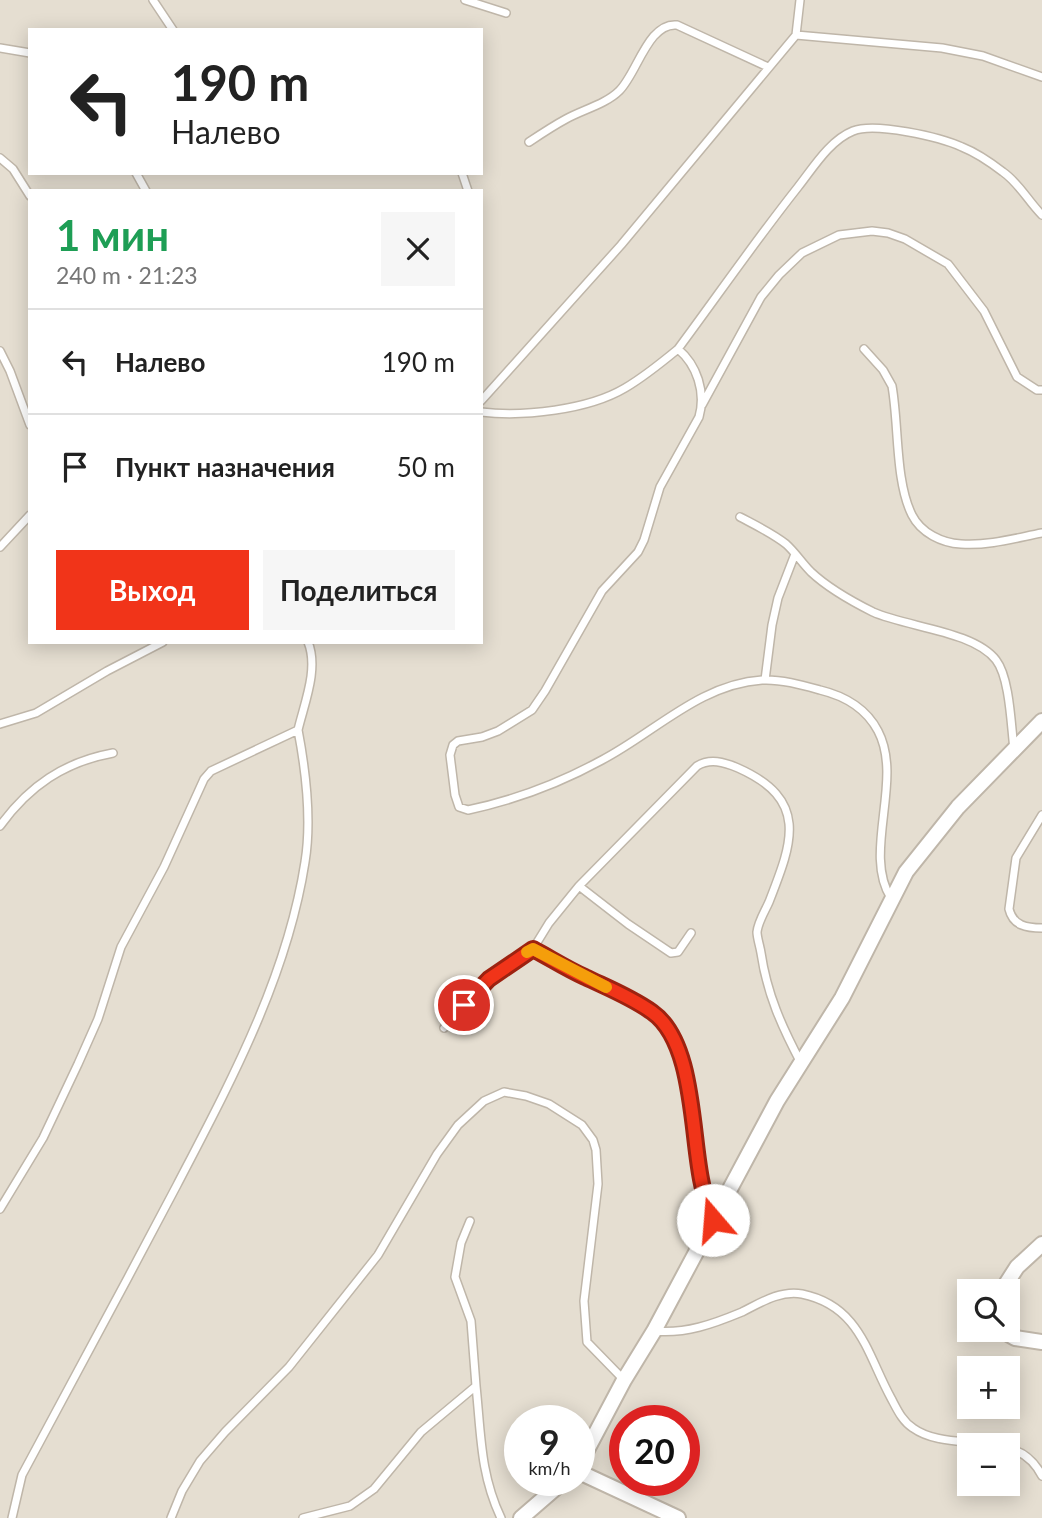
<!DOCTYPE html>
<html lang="ru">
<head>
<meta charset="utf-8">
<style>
	:root { --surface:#fff; --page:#f6f6f6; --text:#222; --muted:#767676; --line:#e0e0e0; --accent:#f13419 }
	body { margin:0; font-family:Lato,sans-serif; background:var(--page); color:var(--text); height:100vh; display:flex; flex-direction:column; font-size:26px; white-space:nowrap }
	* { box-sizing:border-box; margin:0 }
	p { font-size:23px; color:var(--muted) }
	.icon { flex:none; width:38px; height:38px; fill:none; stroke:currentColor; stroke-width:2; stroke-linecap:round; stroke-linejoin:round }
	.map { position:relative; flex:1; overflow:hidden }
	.panel { position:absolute; left:28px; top:189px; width:455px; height:455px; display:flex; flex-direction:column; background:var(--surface); border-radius:0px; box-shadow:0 4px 18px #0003 }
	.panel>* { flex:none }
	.top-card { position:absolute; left:28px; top:28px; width:455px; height:147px; border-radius:0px; box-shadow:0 4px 18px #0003; background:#fff; color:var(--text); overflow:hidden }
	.tools { position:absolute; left:957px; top:1279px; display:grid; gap:14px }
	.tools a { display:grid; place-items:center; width:63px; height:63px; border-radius:0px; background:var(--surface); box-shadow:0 4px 18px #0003; font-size:35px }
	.speed { position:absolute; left:504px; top:1405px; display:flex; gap:14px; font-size:35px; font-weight:700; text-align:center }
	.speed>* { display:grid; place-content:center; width:91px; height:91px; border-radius:50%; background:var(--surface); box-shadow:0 4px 18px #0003; line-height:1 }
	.speed small { font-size:18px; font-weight:400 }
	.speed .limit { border:10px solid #d22; background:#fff; color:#111 }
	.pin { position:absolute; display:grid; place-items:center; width:60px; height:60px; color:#fff; margin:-30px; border:4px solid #fff; border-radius:50%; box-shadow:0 2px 7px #0007 }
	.me { position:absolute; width:77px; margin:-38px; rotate:342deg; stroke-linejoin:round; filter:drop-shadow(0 0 5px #0008) }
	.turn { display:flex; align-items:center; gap:24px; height:147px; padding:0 28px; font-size:32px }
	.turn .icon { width:91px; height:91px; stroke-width:2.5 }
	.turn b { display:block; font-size:49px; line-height:60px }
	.round { display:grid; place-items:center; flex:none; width:74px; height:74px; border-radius:0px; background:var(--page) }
	.headline { display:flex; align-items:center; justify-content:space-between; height:119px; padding:0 28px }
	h1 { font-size:42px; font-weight:700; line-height:52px; color:#1e9e55 }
	.action { display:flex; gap:14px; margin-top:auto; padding:14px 28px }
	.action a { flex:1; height:80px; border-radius:0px; background:var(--accent); color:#fff; font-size:28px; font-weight:700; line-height:80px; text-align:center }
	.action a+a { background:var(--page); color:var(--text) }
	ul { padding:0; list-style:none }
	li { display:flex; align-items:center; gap:21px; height:105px; padding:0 28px; border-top:2px solid var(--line) }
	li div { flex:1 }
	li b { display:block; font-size:26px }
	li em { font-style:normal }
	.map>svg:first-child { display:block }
	.residential { fill:#e5ded1; fill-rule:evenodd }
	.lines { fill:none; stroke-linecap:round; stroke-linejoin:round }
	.lane-casing { stroke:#bfb6a9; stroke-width:10 }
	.street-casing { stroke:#bfb6a9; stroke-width:18 }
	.lane { stroke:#fff; stroke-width:7 }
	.street { stroke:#fff; stroke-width:14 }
	.route-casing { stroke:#9d2210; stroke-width:18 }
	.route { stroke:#f13419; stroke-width:12 }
	.slow { stroke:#f59e0b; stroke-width:12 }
</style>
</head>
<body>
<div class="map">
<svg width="1042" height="1518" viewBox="0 0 1042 1518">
	<rect width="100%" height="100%" fill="#f1ece3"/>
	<path class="residential" d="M 0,0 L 1042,0 L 1042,1518 L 0,1518 ZM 30,30 L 481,30 L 481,173 L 30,173 ZM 30,191 L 481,191 L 481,642 L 30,642 ZM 970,1292 L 1008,1292 L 1008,1330 L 970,1330 ZM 970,1368 L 1008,1368 L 1008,1407 L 970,1407 ZM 520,1421 L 579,1421 L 579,1480 L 520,1480 ZM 625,1421 L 684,1421 L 684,1480 L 625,1480 ZM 970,1446 L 1008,1446 L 1008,1484 L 970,1484 Z"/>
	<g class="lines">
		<defs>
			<path id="lane" d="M 153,0 L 173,30
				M 465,0 L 506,13
				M 796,35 L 942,48 L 983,56 L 1042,77
				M 0,48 L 30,53
				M 529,142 C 541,134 553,126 566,119 C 582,110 606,104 619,91 C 637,74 648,22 677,25 L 768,67
				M 0,158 L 13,169 L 30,196
				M 136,173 L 146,191
				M 462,173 L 468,191
				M 678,349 C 718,295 756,240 798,187 C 813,168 830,140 853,131 C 875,122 940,137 962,147 C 977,153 990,162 1003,172 C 1019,183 1028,201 1042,215
				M 864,349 L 883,370 L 892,386 C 899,425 895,481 912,515 C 921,533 942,543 961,544 C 988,546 1016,538 1042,533
				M 0,351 L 10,371 L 30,425
				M 481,401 L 621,245 L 796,35 L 800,0
				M 702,405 L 761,297 L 779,275 L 802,253 L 839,235 L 872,231 L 888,233 L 905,239 L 948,264 L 984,311 L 1017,377 L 1037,390 L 1042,390
				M 481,412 C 523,417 588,410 625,388 C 644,377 661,363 678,349 C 697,365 706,392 699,417 L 660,487 L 644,540 L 638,552 L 602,591 L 545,691 L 532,710 L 498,731 L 482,737 L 458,741 L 453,745 L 450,755 L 455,795 L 459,807 L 468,810 C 515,800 560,783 602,760 C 654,733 700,684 762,680 C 781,679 802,685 820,690 C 845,696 866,708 878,731 C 904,780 862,853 891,898
				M 740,517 C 755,525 772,533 786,544 C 795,552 802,563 811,572 C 829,589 851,601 873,612 C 906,627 974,631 996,660 C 1010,678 1011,726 1014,749
				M 0,547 L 30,515
				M 765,680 L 772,625 L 778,598 L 795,554
				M 0,724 L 36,713 L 107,671 L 163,642
				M 1042,815 L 1016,858 L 1009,909 C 1013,926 1027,928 1042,928
				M 0,826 C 29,786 64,762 113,753
				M 579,886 L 628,924 L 671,953 L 678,952 L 691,933
				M 533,949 C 550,958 567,969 585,977 C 609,988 636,997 656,1015 C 694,1049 692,1135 702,1184 C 704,1196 709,1208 713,1219
				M 444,1028 L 489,979 L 533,949 L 549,923 L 579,886 L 697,766 C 710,758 724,762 738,768 C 810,800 792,843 769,902 C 765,911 758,922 757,932 C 757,938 760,946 761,953 C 767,994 782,1027 801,1063
				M 0,1209 L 43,1138 L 78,1064 L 98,1019 L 121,947 L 164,867 L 204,779 L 211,771 L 298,730 C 304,704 319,669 308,642
				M 654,1331 C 686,1334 713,1324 742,1312 C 760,1303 780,1290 802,1294 C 860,1306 867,1354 891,1398 C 897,1409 902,1421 913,1428 C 935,1444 970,1440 996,1446
				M 476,1386 C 481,1433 480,1474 501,1518
				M 1008,1448 C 1024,1452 1035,1462 1042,1476
				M 12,1518 L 22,1475 C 74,1378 126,1282 177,1185 C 230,1083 287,978 305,862 C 312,819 306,772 298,730
				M 171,1518 L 182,1491 L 200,1461 L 225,1432 L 289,1367 L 378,1255 L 437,1154 L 458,1125 L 484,1101 L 504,1092 L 526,1096 L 549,1104 L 582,1125 L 593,1140 L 596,1150 L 598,1184 L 584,1301 L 587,1342 L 624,1380
				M 303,1518 L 350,1506 L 374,1489 L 421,1432 L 476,1386 L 471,1321 L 455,1277 L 461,1243 L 470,1221"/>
			<path id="street" d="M 1001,1292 L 1017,1267 L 1042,1244
				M 1001,1330 L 1015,1338 L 1042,1342
				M 579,1465 L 624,1380 L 654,1331 L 777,1101 L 842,998 L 906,872 L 958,807 L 1042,721
				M 579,1472 L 678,1518
				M 521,1518 L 565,1480"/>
		</defs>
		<use href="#lane" class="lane-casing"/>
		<use href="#street" class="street-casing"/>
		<use href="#lane" class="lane"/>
		<use href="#street" class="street"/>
	</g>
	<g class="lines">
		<defs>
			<path id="route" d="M 464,1005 L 489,979 L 533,949 C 550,958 567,969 585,977 C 608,988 631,997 652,1012 C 695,1042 691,1136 702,1184 C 704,1196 709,1208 713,1220"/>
		</defs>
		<use href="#route" class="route-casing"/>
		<use href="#route" class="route"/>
		<path class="slow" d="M 527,952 L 533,949 L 606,987"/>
	</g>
</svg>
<div class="tools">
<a><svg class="icon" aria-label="search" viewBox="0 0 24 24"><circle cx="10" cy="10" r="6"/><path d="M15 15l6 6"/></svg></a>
<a>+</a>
<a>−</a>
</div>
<div class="speed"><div>9<small>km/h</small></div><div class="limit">20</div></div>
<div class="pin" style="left:464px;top:1005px;background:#d93025"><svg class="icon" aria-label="arrive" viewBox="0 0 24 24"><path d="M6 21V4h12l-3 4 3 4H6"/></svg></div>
<svg class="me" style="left:713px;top:1220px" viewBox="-20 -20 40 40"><circle r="19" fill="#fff"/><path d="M0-13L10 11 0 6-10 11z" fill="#f13419"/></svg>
<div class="top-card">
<div class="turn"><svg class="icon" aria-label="left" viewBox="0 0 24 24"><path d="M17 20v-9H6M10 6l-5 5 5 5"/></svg><div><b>190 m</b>Налево</div></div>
</div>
<section class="panel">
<div class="headline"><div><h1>1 мин</h1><p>240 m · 21:23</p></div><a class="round"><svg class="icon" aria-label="close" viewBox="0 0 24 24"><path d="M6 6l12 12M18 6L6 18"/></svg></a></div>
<ul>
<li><svg class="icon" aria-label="left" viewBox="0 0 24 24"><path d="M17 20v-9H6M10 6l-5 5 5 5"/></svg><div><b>Налево</b></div><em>190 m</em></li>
<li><svg class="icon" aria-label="arrive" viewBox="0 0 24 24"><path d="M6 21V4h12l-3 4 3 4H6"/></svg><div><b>Пункт назначения</b></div><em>50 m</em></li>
</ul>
<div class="action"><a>Выход</a><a>Поделиться</a></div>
</section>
</div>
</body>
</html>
